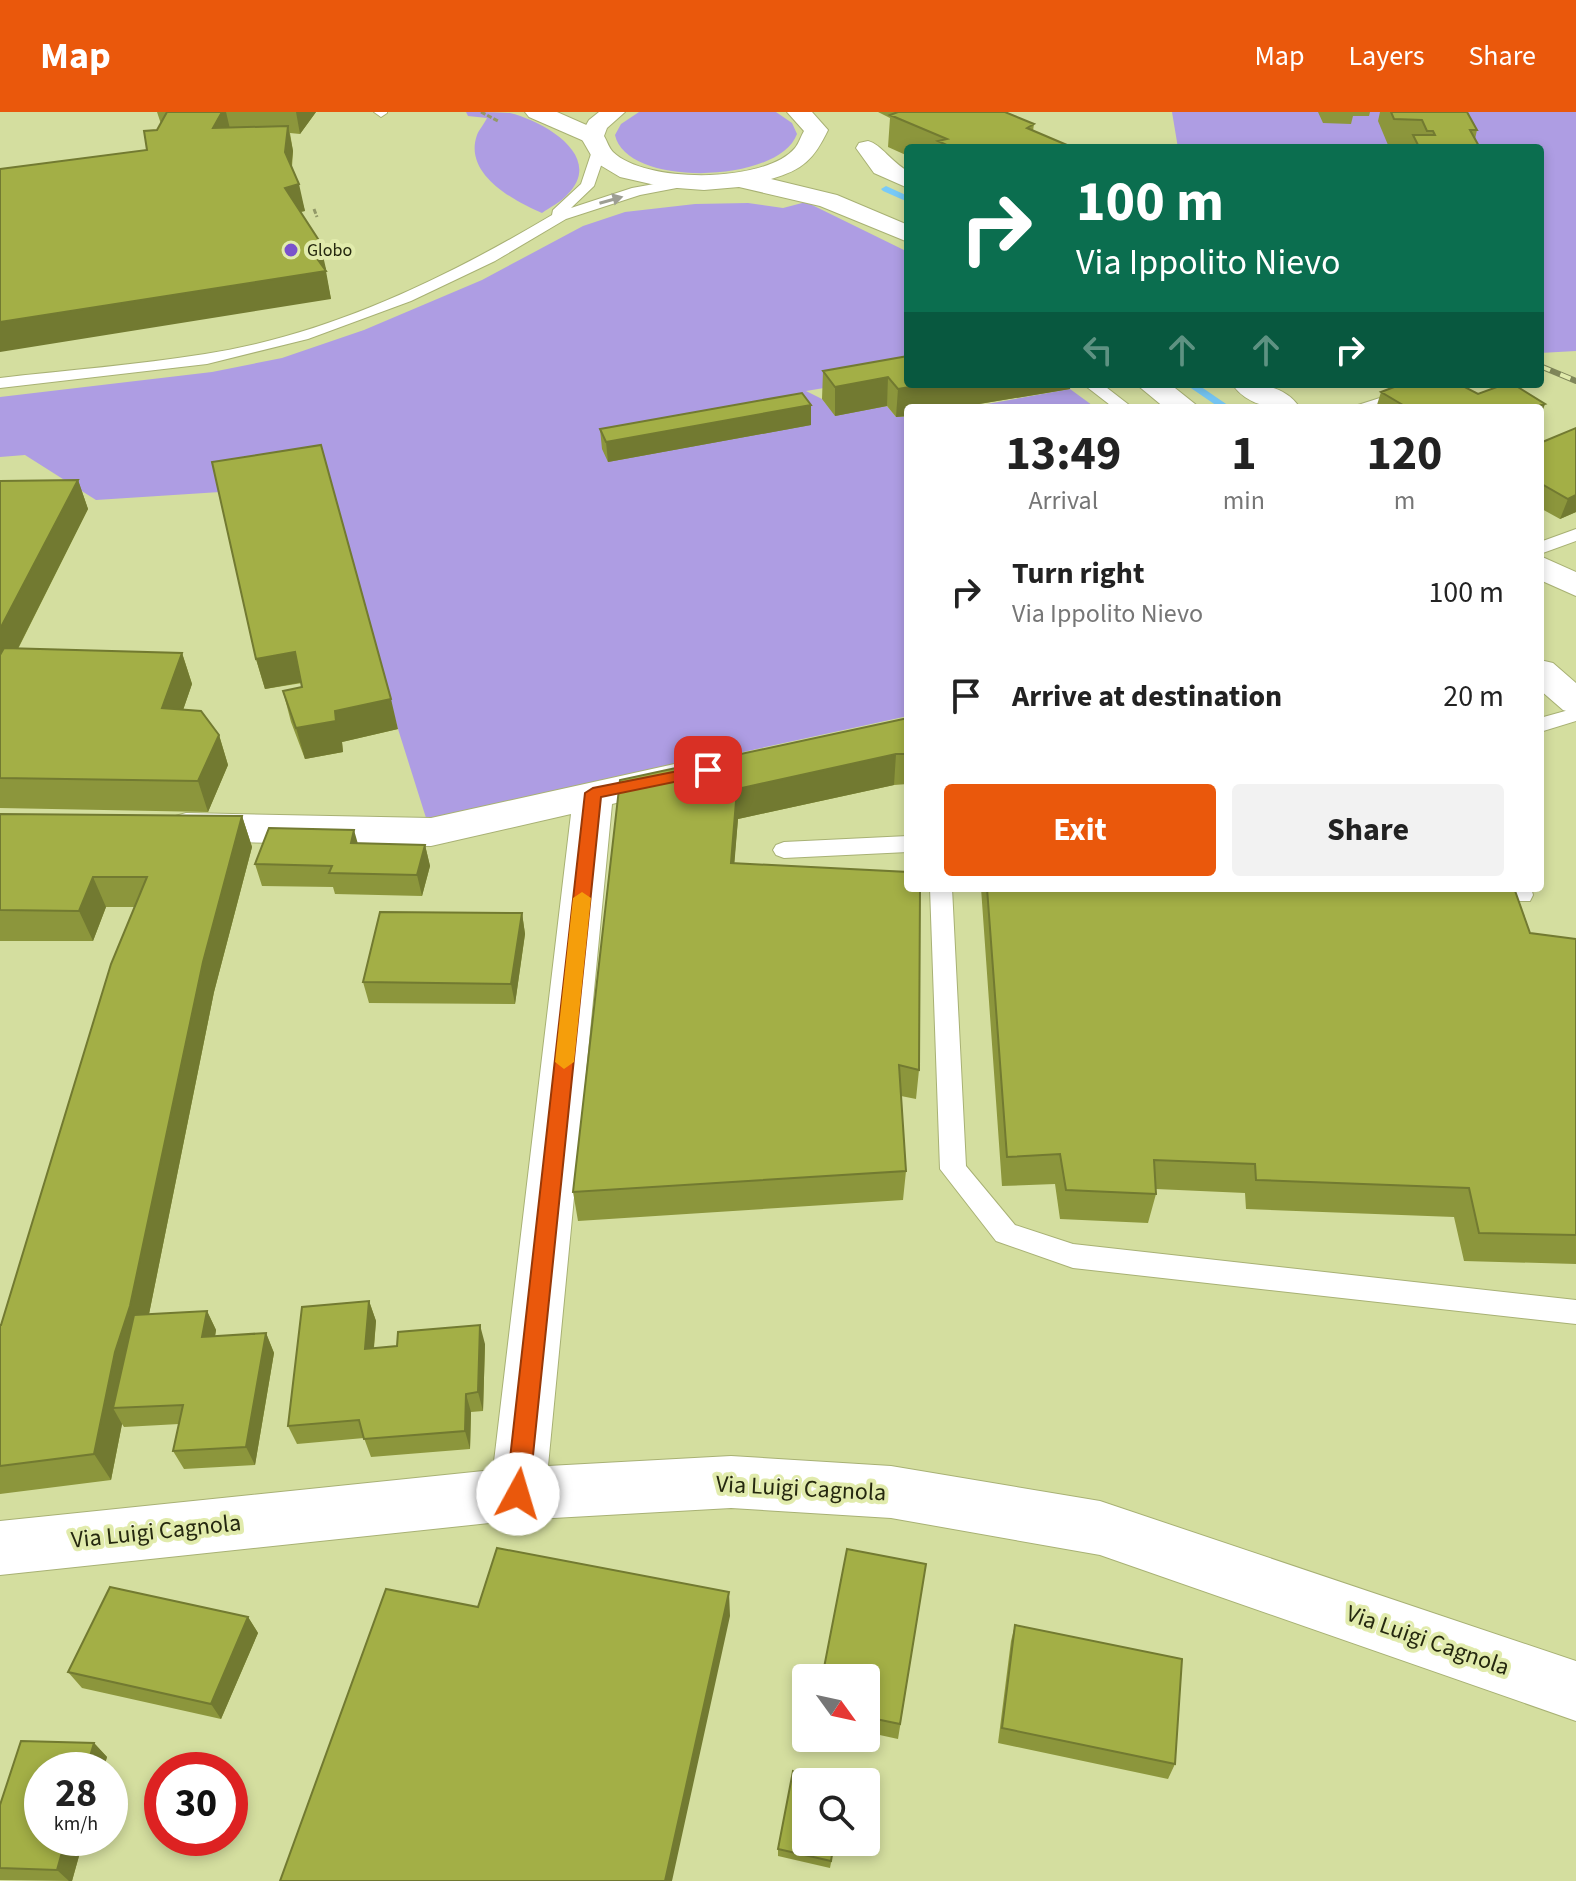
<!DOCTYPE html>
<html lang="en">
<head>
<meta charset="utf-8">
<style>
	:root { --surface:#fff; --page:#f2f2f2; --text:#222; --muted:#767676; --accent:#ea580c }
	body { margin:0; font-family:"Source Sans 3",sans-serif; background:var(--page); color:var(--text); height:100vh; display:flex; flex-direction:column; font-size:30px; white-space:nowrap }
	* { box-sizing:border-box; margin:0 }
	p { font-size:26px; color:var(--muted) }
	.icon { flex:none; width:44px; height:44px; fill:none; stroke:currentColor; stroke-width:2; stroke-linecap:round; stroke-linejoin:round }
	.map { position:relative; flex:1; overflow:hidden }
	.panel { position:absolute; left:904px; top:292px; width:640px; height:488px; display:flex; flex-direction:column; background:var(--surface); border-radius:8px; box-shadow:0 4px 12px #0003 }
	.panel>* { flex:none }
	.hud { position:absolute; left:904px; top:32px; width:640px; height:244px; border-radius:8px; box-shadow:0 4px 12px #0003; background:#0b6e4f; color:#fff; overflow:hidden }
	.needle { width:52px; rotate:123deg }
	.fabs { position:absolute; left:792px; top:1552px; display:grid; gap:16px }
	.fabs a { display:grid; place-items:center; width:88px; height:88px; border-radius:8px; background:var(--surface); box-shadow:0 4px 12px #0003; font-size:40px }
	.speed { position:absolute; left:24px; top:1640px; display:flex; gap:16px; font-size:40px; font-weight:700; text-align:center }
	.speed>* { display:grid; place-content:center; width:104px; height:104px; border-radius:50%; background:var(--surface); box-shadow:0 4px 12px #0003; line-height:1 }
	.speed small { font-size:20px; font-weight:400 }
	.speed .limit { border:12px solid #d22; background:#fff; color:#111 }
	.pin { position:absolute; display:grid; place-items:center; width:68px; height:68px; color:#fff; margin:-34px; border-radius:16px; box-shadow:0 4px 12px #0006 }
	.me { position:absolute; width:88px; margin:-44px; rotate:6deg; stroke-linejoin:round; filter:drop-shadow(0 0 6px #0008) }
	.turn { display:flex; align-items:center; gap:28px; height:168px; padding:0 40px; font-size:36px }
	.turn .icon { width:104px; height:104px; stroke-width:2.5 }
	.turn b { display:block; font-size:56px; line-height:68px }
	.lanes { display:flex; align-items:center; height:76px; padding:0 40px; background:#0003; justify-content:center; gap:40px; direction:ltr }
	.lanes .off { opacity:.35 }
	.eta { display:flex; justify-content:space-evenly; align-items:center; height:136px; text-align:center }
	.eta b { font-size:48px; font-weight:700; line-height:56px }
	.primary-button { display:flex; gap:16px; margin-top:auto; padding:16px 40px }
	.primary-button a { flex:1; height:92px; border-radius:8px; background:var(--accent); color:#fff; font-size:32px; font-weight:700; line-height:92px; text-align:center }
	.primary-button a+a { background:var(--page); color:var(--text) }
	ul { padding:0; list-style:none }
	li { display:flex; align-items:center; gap:24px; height:104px; padding:0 40px }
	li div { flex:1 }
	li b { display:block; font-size:30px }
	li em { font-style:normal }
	header { display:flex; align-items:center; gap:48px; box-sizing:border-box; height:112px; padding:0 40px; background:var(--accent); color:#fff }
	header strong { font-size:38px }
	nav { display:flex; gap:44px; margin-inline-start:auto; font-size:28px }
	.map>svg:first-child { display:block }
	.green { fill:#ae9de3 }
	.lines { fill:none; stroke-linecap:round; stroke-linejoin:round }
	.stream { fill:#78caf8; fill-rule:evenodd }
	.lane-casing { stroke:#a8b174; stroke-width:2 }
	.street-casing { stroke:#a8b174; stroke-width:2 }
	.secondary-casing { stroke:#a8b174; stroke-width:2 }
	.primary-casing { stroke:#a8b174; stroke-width:2 }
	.path { stroke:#929968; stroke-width:3; stroke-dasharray:5 2; stroke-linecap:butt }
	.lane { fill:#fff; fill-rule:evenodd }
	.street { fill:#fff; fill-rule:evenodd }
	.secondary { fill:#fff; fill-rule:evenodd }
	.primary { fill:#fff; fill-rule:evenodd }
	.rail-casing { stroke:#7f8659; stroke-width:6 }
	.rail { stroke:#e1ebac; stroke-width:4; stroke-dasharray:11; stroke-linecap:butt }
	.wall { fill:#8c963c }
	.shaded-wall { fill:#727a31 }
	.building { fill:#a3af46; stroke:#727a31; stroke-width:2 }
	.oneway { fill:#9d9e93 }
	.route { fill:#ea580c; stroke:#983908; stroke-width:2 }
	.slow { fill:#f59e0b }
	.poi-dot { fill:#7a52cb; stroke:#e1ebac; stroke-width:3 }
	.labels { text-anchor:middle; stroke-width:8; stroke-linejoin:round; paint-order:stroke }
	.far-poi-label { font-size:18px; fill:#25280f; stroke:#e1ebac; text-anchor:start }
	.near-street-label { font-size:24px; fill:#25280f; stroke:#e1ebac }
</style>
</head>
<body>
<header>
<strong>Map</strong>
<nav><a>Map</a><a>Layers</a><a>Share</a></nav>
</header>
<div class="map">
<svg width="1576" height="1769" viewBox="0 0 1576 1769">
	<rect width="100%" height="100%" fill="#d4de9f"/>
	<path class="green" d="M 466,0 C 480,0 497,0 510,1 C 543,9 606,44 567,83 C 561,90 550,95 542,101 C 514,89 463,62 477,23 C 479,18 484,12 487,6 L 468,4 Z
		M 639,0 L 776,0 L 792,11 L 797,22 C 779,72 626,76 615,23 L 621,12 Z
		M 1172,0 L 1576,0 L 1576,239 L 1540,241 L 1540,36 L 1178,36 Z
		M 806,90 L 908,140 L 908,262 L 806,279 L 822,287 L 835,303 L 887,294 L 896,305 L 908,304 L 908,604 L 427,709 L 398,617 L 346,425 L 220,380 L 96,388 L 25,343 L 0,345 L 0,285 L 212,260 L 282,246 L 364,218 L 482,168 L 583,114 L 625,100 L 695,92 L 748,91 L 783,96 Z
		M 1070,277 L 1096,296 L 965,296 Z"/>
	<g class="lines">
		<path class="stream" d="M 886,74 L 908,84 L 908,90 L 883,79 L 881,77 Z
			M 1185,272 L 1197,272 L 1232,296 L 1220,296 Z"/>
		<defs>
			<path id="lane" d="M 374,0 L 387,0 L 387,1 L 381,5 Z
				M 598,38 L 605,42 L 594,74 L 571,96 L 632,76 L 687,66 L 694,70 L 687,74 L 640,83 L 566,107 L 495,149 L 411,189 L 308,227 L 207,252 L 0,276 L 0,266 C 68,258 137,253 205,242 C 329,223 446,166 552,103 L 553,98 L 581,72 L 591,42 Z
				M 1083,272 L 1102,272 L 1133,296 L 1114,296 Z
				M 1408,277 L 1416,282 L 1414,285 L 1381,296 L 1356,296 L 1358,293 Z
				M 1576,417 L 1576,429 L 1540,442 L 1540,430 Z
				M 1576,596 L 1576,609 L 1540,620 L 1540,606 Z
				M 908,724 L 908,740 L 784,746 L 776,743 L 773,738 L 776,733 L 784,730 Z
				M 930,776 L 952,776 L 966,1054 L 1015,1113 L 1073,1132 L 1576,1188 L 1576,1212 L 1073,1156 L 996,1129 L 940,1057 Z
				M 1509,776 L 1531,776 L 1533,783 L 1530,789 L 1514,789 Z"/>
			<path id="street" d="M 868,29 C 881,32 892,51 908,59 L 908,76 L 874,61 L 856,36 L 859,31 Z
				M 1232,272 C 1258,272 1284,272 1300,296 C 1274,296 1249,296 1232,272 Z
				M 1540,444 L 1576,460 L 1576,484 L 1540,468 Z
				M 679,651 L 693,655 L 698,664 L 693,673 L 612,692 L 548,1354 L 731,1344 L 891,1354 L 1100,1389 L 1576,1549 L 1576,1609 L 1100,1443 L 891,1406 L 731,1396 L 518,1408 L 0,1463 L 0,1409 L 493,1358 L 571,702 L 431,734 L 186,729 L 172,725 L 166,715 L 172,705 L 186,701 L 431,706 Z"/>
			<path id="secondary" d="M 525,0 L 557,0 L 600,19 L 604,24 L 600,29 L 584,29 L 529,5 Z"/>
			<path id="primary" d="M 599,0 L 625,0 L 607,16 L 604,24 C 607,29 609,36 613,40 C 646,72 766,71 795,36 C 799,31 801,24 804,19 L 787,0 L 812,0 L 828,18 C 814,47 803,58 771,67 L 837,83 L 908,113 L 908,130 L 820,94 L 739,75 L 704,78 L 664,75 L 620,65 L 595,50 L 580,24 L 589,8 Z
				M 1136,272 L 1170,272 L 1200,296 L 1165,296 Z
				M 1540,548 L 1553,551 L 1576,571 L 1576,602 L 1563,598 L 1540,578 Z"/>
		</defs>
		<use href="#lane" class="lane-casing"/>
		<use href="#street" class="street-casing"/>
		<use href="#secondary" class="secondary-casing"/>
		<use href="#primary" class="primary-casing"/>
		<path class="path" d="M 481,0 L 498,9
			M 314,97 L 317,105"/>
		<use href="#lane" class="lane"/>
		<use href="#street" class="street"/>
		<use href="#secondary" class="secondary"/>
		<use href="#primary" class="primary"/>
		<defs>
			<path id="rail" d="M 1540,254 L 1576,269"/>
		</defs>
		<use href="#rail" class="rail-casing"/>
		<use href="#rail" class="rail"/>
	</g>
	<path class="wall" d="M 157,0 L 316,0 L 300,22 L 290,21 L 293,39 L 292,55 L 305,99 L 300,100 L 326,157 L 325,158 L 331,187 L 147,38 L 161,12 Z
		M 878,0 L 1005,0 L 1034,12 L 1033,19 L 1074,36 L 908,36 L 908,44 L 888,35 L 890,6 Z
		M 1318,0 L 1370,0 L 1369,4 L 1353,4 L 1351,12 L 1323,11 Z
		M 1380,0 L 1467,0 L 1477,18 L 1475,27 L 1480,36 L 1410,36 L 1410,34 L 1388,33 L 1378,9 Z
		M 823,259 L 1070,277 L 955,296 L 908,296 L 908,304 L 896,305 L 887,294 L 835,304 L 822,287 Z
		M 1381,280 L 1478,282 L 1540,296 L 1376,296 Z
		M 811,313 L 608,350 L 602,337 L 600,317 Z
		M 1576,316 L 1576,400 L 1560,407 L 1540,396 L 1540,331 Z
		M 78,368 L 88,397 L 18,537 L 182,541 L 192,572 L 183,598 L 219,623 L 228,653 L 208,700 L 0,696 L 0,369 Z
		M 256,547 L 398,617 L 342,630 L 343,640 L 305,647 L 291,610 L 283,579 L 302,575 L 302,571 L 265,577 Z
		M 908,606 L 908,672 L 894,673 L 738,707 L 734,751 L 919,958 L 916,987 L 901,984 L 906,1059 L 903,1088 L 578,1109 L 573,1080 L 620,668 Z
		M 0,702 L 242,704 L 252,735 L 214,880 L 149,1202 L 207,1199 L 216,1218 L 215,1224 L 266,1221 L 274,1241 L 255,1353 L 184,1357 L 173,1339 L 179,1312 L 124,1315 L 122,1312 L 111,1368 L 0,1382 L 0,1213 L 1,1213 L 134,795 L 106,795 L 93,829 L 0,829 Z
		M 358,731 L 425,733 L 430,754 L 422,784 L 335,782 L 333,775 L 262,774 L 255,752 Z
		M 981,776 L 1514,776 L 1530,821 L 1576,827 L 1576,1152 L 1464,1149 L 1454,1105 L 1246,1097 L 1245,1081 L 1156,1077 L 1156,1082 L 1148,1111 L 1060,1107 L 1055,1072 L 1002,1074 Z
		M 522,801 L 525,822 L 515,892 L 369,891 L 363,870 Z
		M 369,1189 L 376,1209 L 374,1236 L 485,1232 L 483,1299 L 471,1300 L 470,1337 L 371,1345 L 364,1326 L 297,1332 L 288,1314 Z
		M 926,1452 L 898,1627 L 866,1620 L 866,1566 Z
		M 248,1505 L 258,1521 L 221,1607 L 82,1576 L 68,1560 Z
		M 1015,1513 L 1175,1652 L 1168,1667 L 998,1631 L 1011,1529 Z
		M 21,1629 L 94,1631 L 107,1645 L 103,1658 L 42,1658 L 42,1726 L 84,1726 L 72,1769 L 0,1768 L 0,1693 Z
		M 806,1730 L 835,1730 L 830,1756 L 778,1744 L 778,1737 Z"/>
	<path class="shaded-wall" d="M 222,0 L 226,0 L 231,21 L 213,16 Z
		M 296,0 L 316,0 L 300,22 Z
		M 288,14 L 293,39 L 290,66 L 285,40 Z
		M 299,72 L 305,99 L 290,102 L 285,76 Z
		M 320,130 L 326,157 L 316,161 L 326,159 L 331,187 L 0,240 L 0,210 L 308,134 Z
		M 888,265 L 887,294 L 835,304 L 835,275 Z
		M 927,272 L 1071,272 L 1070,277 L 955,296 L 908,296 L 908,304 L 896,305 L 898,277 Z
		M 1545,292 L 1540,306 L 1540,296 L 1531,296 Z
		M 811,293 L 811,313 L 608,350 L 606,330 Z
		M 78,368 L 88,397 L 7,558 L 0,541 L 0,517 Z
		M 1576,383 L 1576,400 L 1560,407 L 1568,387 Z
		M 295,540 L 303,570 L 265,577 L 256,547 Z
		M 182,541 L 192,572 L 173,627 L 162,596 Z
		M 391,587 L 398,617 L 342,630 L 343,640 L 305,647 L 296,616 L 335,599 Z
		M 219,623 L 228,653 L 208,700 L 198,669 Z
		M 896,642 L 894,673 L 738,707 L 732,781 L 731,751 L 737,677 Z
		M 242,704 L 252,735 L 214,880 L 145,1222 L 113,1296 L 122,1312 L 111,1368 L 94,1342 L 115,1240 L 203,850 Z
		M 354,718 L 360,739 L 351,731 Z
		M 425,733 L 430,754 L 422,784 L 417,763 Z
		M 93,765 L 106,795 L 93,829 L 79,799 Z
		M 522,801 L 525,822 L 515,892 L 511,872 Z
		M 369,1189 L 376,1209 L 372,1256 L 365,1237 Z
		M 207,1199 L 216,1218 L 212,1244 L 202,1225 Z
		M 480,1213 L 485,1232 L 483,1299 L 478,1280 Z
		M 266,1221 L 274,1241 L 255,1353 L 246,1335 Z
		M 466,1282 L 471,1300 L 470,1337 L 465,1319 Z
		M 729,1480 L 730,1504 L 672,1769 L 665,1769 Z
		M 248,1505 L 258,1521 L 221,1607 L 211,1592 Z
		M 94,1631 L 107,1645 L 103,1658 L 86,1658 Z
		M 66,1726 L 84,1726 L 72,1769 L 69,1769 L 57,1758 Z"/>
	<path class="building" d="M 167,0 L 222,0 L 213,16 L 288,14 L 285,40 L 299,72 L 285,76 L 320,130 L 308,134 L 326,159 L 0,210 L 0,57 L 147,38 L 144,19 L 157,18 Z
		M 898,0 L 1005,0 L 1034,12 L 1027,16 L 1074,36 L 953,36 L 938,29 L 947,27 L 890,3 Z
		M 1391,0 L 1467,0 L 1477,18 L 1470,18 L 1480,36 L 1419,35 L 1413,23 L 1435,23 L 1433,19 L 1427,19 L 1422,8 L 1394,7 Z
		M 908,244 L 908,272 L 927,272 L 898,277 L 888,265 L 835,275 L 823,259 Z
		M 1402,272 L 1459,272 L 1478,282 L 1505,272 L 1513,272 L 1545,292 L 1531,296 L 1408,296 L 1381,280 Z
		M 802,281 L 811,293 L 606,330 L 600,317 Z
		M 1576,316 L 1576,383 L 1568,387 L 1540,371 L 1540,331 Z
		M 321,333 L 391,587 L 335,599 L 336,609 L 296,616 L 283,579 L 302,575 L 295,540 L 256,547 L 212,350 Z
		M 78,368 L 0,517 L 0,369 Z
		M 4,536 L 182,541 L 162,596 L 201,599 L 219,623 L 198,669 L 0,666 L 0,543 Z
		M 908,606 L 908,642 L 896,642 L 737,677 L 731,751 L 908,760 L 908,776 L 920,776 L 919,958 L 899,953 L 906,1059 L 573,1080 L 620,668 Z
		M 0,702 L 242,704 L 203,850 L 130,1194 L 115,1240 L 94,1342 L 0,1354 L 0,1213 L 1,1213 L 111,852 L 147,765 L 93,765 L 79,799 L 0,798 Z
		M 269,716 L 354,718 L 351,731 L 425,733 L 417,763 L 329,761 L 332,754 L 255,752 Z
		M 987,776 L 1514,776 L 1530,821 L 1576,827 L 1576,1123 L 1479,1121 L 1469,1076 L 1256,1068 L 1255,1052 L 1154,1048 L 1156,1082 L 1066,1078 L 1060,1042 L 1007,1045 Z
		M 380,800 L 522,801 L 511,872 L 363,870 Z
		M 369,1189 L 365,1237 L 397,1234 L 398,1220 L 480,1213 L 478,1280 L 466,1282 L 465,1319 L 364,1327 L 359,1308 L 288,1314 L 302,1195 Z
		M 207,1199 L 202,1225 L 266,1221 L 246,1335 L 173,1339 L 183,1293 L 113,1296 L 134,1203 Z
		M 497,1436 L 729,1480 L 665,1769 L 280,1769 L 386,1477 L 478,1495 Z
		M 847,1437 L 926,1452 L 900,1612 L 866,1605 L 866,1566 L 822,1566 Z
		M 110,1475 L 248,1505 L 211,1592 L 68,1560 Z
		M 1015,1513 L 1182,1547 L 1175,1652 L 1002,1616 Z
		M 21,1629 L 94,1631 L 86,1658 L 42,1658 L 42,1726 L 66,1726 L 57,1758 L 0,1756 L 0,1693 Z
		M 793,1659 L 844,1670 L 806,1670 L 806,1730 L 834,1730 L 831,1749 L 778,1737 Z"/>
	<defs><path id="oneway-solid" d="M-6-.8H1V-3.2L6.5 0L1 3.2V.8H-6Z" transform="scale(2)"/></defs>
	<use class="oneway" href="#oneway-solid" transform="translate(611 88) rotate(-16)"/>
	<path class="route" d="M 708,653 L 713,655 L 713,662 L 601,685 L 529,1382 L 526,1389 L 518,1392 L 509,1389 L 506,1382 L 585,681 L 593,676 Z"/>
	<path class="slow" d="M 582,780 L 591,786 L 574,950 L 564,957 L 555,950 L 573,786 Z"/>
	<circle class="poi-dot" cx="291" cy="138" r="8"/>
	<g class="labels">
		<g class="far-poi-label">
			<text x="307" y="144">Globo</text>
		</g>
		<g class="near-street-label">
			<text transform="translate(801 1376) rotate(3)" y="8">Via Luigi Cagnola</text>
			<text transform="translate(156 1419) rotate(-6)" y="8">Via Luigi Cagnola</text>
			<text transform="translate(1428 1528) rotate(19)" y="8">Via Luigi Cagnola</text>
		</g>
	</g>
</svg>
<div class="fabs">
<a><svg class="needle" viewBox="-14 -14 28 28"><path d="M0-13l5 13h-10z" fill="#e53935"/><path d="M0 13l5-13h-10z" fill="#767676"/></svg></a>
<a><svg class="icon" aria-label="search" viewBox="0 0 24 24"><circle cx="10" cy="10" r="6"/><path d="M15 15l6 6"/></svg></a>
</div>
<div class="speed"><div>28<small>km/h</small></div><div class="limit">30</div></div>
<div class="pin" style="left:708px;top:658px;background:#d93025"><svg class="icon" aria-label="arrive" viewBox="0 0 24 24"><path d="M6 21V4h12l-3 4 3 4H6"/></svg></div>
<svg class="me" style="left:518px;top:1382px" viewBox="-20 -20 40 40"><circle r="19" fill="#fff"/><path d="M0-13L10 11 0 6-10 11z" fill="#ea580c"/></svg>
<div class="hud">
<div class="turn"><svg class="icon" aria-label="right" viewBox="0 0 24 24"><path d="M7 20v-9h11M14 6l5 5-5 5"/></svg><div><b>100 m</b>Via Ippolito Nievo</div></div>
<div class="lanes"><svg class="icon off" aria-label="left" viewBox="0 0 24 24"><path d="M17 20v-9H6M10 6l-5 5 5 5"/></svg><svg class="icon off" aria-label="ahead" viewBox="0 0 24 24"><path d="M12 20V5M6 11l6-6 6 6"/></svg><svg class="icon off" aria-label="ahead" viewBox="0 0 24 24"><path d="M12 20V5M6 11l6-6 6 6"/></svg><svg class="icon" aria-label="right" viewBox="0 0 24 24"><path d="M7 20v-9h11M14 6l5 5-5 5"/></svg></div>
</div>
<section class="panel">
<div class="eta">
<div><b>13:49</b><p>Arrival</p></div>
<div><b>1</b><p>min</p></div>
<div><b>120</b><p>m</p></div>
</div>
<ul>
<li><svg class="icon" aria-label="right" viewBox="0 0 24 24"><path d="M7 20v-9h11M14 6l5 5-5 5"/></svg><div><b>Turn right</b><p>Via Ippolito Nievo</p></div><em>100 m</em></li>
<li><svg class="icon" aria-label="arrive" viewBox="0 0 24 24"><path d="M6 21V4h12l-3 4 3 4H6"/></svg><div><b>Arrive at destination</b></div><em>20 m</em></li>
</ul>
<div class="primary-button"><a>Exit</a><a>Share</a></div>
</section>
</div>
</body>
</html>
